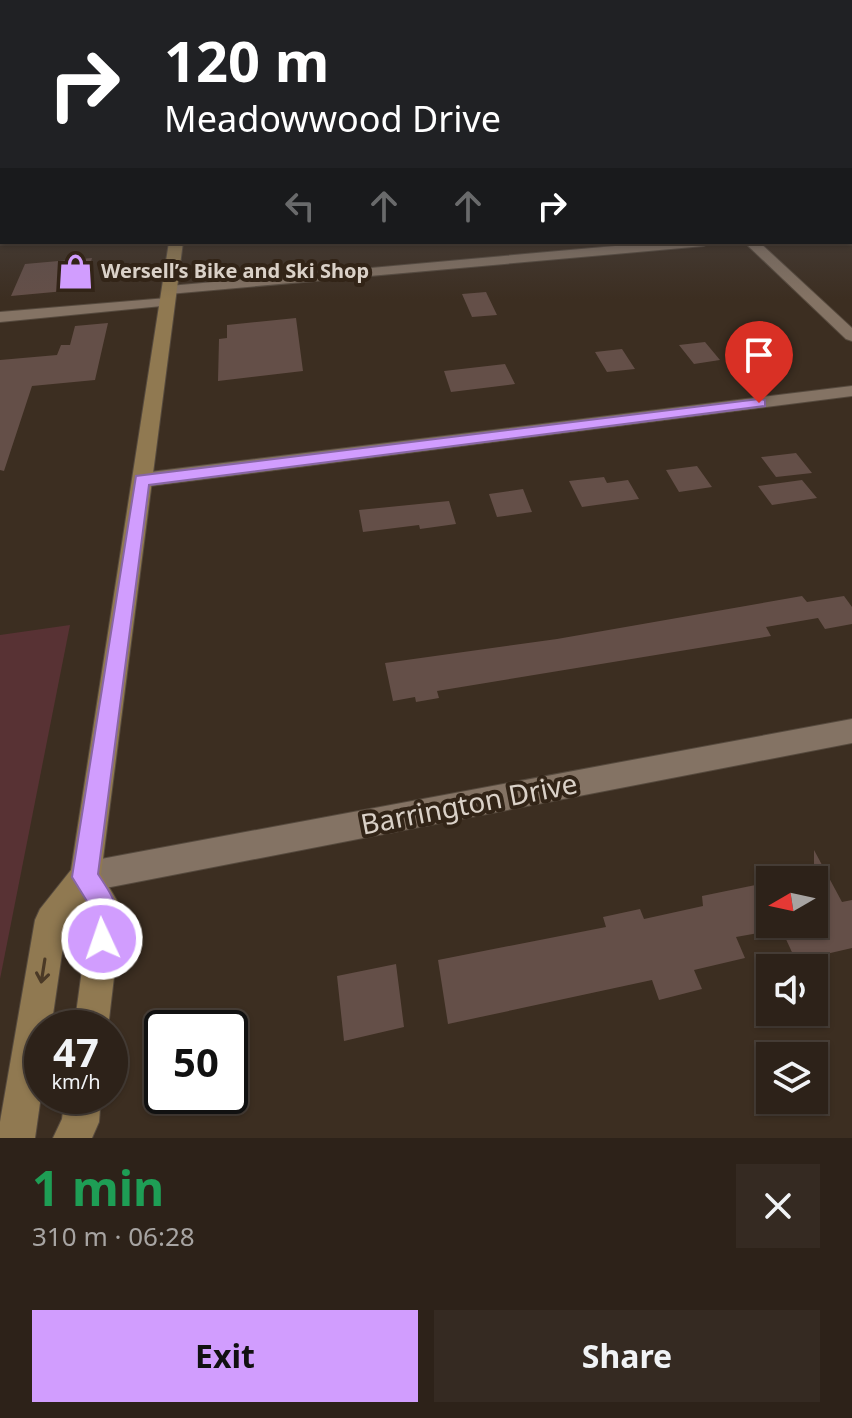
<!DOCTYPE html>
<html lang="en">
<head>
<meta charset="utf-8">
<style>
	:root { --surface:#2d2219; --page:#352a22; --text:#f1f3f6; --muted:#a7a4a2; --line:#483f38; --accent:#d19dfe }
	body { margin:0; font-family:"Noto Sans",sans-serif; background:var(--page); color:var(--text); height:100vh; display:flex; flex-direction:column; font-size:30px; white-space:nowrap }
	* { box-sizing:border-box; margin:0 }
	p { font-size:26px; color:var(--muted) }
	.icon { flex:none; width:44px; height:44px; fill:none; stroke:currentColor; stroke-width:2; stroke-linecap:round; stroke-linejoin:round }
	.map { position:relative; height:1138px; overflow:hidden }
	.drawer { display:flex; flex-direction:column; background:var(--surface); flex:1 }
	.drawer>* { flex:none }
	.banner { position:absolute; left:0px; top:0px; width:852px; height:244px; box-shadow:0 2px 6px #0004,0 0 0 2px var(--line); background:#202124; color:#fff; overflow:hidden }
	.needle { width:52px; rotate:261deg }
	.tools { position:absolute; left:756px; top:866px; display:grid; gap:16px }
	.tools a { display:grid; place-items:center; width:72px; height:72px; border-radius:0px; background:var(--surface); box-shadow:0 2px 6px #0004,0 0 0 2px var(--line); font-size:40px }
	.speed { position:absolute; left:24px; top:1010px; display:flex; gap:16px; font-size:40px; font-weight:700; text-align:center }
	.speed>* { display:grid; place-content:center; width:104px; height:104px; border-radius:50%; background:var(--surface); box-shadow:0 2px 6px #0004,0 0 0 2px var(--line); line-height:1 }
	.speed small { font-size:20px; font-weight:400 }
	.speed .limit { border:4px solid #111; border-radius:12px; background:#fff; color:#111 }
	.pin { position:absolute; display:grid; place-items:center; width:68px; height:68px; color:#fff; margin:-82px -34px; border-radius:50% 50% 50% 0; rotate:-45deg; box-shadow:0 0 8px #0007 }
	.pin .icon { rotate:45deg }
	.me { position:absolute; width:88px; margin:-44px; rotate:357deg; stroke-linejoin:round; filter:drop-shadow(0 0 6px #0008) }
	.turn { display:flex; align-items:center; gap:28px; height:168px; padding:0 32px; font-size:36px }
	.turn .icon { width:104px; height:104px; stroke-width:2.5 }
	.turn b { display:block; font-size:56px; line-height:68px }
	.lanes { display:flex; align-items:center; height:76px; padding:0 32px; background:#0003; justify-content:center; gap:40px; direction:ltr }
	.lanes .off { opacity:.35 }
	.round { display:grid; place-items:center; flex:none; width:84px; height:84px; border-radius:0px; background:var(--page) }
	.overview { display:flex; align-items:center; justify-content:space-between; height:136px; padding:0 32px }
	h1 { font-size:48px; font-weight:700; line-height:60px; color:#1e9e55 }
	.primary-button { display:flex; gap:16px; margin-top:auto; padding:16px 32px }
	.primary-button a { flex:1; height:92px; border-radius:0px; background:var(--accent); color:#111; font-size:32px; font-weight:700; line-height:92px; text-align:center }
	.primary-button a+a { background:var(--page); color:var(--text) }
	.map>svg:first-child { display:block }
	.green { fill:#583234 }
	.building { fill:#644f48 }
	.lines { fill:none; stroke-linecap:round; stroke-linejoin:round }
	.minor-casing { stroke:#564a3e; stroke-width:2 }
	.secondary-casing { stroke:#564a3e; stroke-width:2 }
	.minor { fill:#847364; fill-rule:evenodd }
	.secondary { fill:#907951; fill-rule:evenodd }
	.oneway { stroke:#4a3926 }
	.route { fill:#d19dfe; stroke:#8866a5; stroke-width:2 }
	.labels { text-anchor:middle; stroke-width:8; stroke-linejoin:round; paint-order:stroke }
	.far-poi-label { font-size:20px; font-weight:bold; fill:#dad1c8; stroke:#322417; text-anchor:start }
	.near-street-label { font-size:28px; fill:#dad1c8; stroke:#322417 }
</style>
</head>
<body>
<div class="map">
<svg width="852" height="1138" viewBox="0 0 852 1138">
	<rect width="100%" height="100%" fill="#3c2e21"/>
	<path class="green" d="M 70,625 L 0,979 L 0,635 Z"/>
	<path class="building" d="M 92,258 L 85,281 L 67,283 L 65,291 L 11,296 L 25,264 Z
		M 486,292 L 497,315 L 472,317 L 462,294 Z
		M 296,318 L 303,371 L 218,381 L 219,339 L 227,338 L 227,325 Z
		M 108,323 L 95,380 L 32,386 L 4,471 L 0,470 L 0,360 L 57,355 L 61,345 L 70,345 L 75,326 Z
		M 705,342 L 720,360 L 694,364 L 679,345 Z
		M 622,349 L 635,369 L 607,372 L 595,352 Z
		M 505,364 L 515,384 L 451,392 L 444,371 Z
		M 796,453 L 812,473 L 776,477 L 761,457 Z
		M 697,466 L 712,487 L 679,492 L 666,470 Z
		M 604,477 L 607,483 L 628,480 L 639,499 L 582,507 L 569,481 Z
		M 802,480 L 817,498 L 772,505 L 758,486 Z
		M 523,489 L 532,512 L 497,517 L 489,494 Z
		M 449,501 L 456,524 L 420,529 L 419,525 L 363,532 L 359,510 Z
		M 802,596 L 807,602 L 844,596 L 852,607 L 852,624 L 825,629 L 818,618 L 766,627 L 771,636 L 437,691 L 439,698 L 416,702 L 415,697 L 393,701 L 385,663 L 557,639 Z
		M 814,850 L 842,902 L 852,900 L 852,948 L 796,961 L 779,924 L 814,924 Z
		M 770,882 L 770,931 L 736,937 L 745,958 L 694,970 L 702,989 L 659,1000 L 652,980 L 448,1024 L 438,960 L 606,927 L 603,917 L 640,909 L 644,919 L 703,906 L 702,896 Z
		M 396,964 L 404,1027 L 344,1041 L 337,976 Z"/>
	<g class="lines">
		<defs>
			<path id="minor" d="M 850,140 L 852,140 L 852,145 L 850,145 Z
				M 0,206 L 2,206 L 2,214 L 0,214 Z
				M 850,225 L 852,225 L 852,233 L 850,233 Z
				M 660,242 L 711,242 L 704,246 L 169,294 L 162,290 L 169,286 Z
				M 744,242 L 759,242 L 852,328 L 852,341 L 846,339 Z
				M 167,298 L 174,302 L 172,305 L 0,322 L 0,312 Z
				M 852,386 L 852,396 L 142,487 L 132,480 L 142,473 Z
				M 852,719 L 852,743 L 85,892 L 74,888 L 70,877 L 74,866 L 85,862 Z"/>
			<path id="secondary" d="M 169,242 L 183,242 L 101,874 L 122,909 L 108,1028 L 74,1028 L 90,912 L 84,903 L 66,926 L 51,1028 L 42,1028 L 42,1089 L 35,1138 L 0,1138 L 0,1122 L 35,920 L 40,909 L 71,870 Z
				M 65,1096 L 101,1096 L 99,1122 L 92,1138 L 53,1138 L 62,1119 Z"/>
		</defs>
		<use href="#minor" class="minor-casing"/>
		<use href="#secondary" class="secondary-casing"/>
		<use href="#minor" class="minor"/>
		<use href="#secondary" class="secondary"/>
	</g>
	<defs><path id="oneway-shaft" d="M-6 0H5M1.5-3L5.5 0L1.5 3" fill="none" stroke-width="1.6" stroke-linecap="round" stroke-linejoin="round" transform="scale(2)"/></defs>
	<use class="oneway" href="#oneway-shaft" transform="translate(43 971) rotate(99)"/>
	<linearGradient id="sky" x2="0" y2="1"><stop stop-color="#211912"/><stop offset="0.47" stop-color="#504c4e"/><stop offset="1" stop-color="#504c4e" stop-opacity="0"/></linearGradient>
	<rect width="852" height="299" fill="url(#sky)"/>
	<path class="route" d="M 759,399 L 765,400 L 765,406 L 149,485 L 98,874 C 116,901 125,915 112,948 L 102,952 L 93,948 L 89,939 L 93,911 L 72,877 L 136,476 Z"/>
	<defs>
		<symbol id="shop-bare" viewBox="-9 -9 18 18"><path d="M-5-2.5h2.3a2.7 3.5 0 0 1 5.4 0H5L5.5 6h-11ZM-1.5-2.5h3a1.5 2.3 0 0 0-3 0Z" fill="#d19dfe" stroke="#322417" stroke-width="2.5" paint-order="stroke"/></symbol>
	</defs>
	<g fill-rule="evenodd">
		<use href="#shop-bare" x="50" y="246" width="51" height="51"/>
	</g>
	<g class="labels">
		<g class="far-poi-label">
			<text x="101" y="278">Wersell’s Bike and Ski Shop</text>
		</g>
		<g class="near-street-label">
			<text transform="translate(469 804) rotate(-11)" y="10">Barrington Drive</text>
		</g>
	</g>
</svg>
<div class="tools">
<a><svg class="needle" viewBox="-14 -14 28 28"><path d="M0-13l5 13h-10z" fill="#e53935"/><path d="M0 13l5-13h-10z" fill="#a7a4a2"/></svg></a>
<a><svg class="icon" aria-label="sound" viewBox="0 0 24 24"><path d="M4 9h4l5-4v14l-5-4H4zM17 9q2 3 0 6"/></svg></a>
<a><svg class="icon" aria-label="layers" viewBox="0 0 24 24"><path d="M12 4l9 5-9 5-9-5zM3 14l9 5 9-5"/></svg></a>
</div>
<div class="speed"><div>47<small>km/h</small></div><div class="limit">50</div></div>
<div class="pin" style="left:759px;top:403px;background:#d93025"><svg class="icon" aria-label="arrive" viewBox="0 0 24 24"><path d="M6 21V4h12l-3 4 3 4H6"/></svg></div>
<svg class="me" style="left:102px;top:939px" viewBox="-20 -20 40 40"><circle r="17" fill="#d19dfe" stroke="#fff" stroke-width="3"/><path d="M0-11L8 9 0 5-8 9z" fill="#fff"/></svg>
<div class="banner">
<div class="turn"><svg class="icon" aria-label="right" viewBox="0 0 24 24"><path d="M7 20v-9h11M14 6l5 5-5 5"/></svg><div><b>120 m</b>Meadowwood Drive</div></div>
<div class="lanes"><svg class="icon off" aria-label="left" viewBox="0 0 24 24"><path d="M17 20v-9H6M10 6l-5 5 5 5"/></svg><svg class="icon off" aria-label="ahead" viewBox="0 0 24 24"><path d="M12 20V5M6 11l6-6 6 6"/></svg><svg class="icon off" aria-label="ahead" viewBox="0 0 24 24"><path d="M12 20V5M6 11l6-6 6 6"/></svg><svg class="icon" aria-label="right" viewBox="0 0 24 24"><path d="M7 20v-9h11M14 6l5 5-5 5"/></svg></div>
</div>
</div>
<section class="drawer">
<div class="overview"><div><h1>1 min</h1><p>310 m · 06:28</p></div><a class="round"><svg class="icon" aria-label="close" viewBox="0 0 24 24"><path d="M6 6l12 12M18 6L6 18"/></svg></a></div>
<div class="primary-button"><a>Exit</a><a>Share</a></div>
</section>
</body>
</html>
